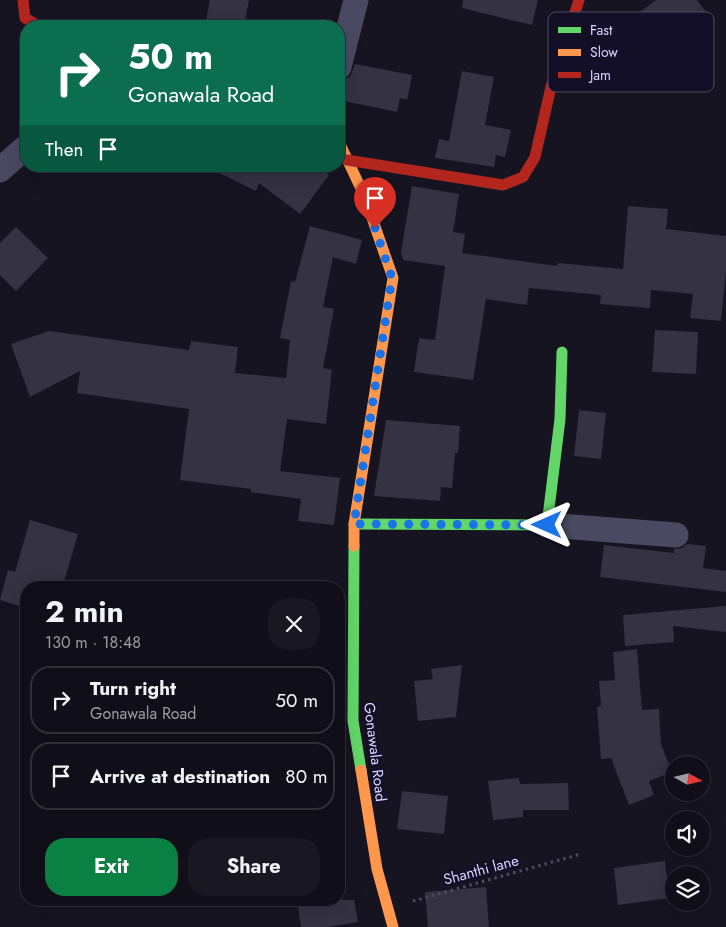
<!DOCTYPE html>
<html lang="en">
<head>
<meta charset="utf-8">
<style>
	:root { --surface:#100f19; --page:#191822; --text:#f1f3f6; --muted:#9c9ca2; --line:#302f38; --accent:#0b8043 }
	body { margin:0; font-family:Jost,sans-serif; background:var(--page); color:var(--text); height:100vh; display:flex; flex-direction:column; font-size:19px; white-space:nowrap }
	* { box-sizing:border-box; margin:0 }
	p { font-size:16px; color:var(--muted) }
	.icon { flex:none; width:28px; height:28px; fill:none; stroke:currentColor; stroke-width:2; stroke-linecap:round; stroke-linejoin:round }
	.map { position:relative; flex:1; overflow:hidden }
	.details { position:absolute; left:20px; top:581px; width:325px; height:325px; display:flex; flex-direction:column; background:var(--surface); border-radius:20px; box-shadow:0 5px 20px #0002,0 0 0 1px var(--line) }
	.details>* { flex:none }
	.top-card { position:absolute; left:20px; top:20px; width:325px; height:152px; border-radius:20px; box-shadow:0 5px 20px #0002,0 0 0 1px var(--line); background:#0b6e4f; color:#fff; overflow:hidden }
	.needle { width:32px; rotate:98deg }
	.buttons { position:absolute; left:665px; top:756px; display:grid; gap:10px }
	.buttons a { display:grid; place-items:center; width:45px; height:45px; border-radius:50%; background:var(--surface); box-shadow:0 5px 20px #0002,0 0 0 1px var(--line); font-size:25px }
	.pin { position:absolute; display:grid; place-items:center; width:42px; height:42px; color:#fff; margin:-51px -21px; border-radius:50% 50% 50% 0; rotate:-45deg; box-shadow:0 0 5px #0007 }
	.pin .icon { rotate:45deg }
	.me { position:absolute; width:55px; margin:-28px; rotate:270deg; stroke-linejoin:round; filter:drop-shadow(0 0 4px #0008) }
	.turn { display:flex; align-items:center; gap:18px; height:105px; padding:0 25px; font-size:22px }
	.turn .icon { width:65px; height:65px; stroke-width:2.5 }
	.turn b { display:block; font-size:35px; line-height:42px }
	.then { display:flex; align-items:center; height:48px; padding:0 25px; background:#0003; gap:10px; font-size:19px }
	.round { display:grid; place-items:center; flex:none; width:52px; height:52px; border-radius:20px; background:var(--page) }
	.summary { display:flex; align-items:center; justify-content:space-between; height:85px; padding:0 25px }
	h1 { font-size:30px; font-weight:700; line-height:38px }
	.cta { display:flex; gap:10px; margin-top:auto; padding:10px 25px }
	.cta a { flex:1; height:58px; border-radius:20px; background:var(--accent); color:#fff; font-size:20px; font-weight:700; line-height:58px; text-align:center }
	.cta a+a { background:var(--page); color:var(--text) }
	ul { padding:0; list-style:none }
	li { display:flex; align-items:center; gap:15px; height:68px; margin:0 10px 8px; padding:0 15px; border:2px solid var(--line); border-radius:20px }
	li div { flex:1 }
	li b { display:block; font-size:19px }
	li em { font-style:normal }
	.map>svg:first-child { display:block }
	.building { fill:#343243 }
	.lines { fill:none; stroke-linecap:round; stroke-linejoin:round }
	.path { stroke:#44505f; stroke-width:3; stroke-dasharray:2.5 4; stroke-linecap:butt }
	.street { stroke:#4a4962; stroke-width:25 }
	.fast { stroke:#63d668; stroke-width:11 }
	.slow { stroke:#ff974d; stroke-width:11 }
	.jam { stroke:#b3261e; stroke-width:11 }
	.route { stroke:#1a73e8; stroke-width:9; stroke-dasharray:0 16.2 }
	.labels { text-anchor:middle; stroke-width:5; stroke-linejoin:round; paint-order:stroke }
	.street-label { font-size:15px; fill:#d9d4ff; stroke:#130f26 }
	.key { fill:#130f26; stroke:#4e4a67; stroke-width:1 }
	.key-label { font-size:14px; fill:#d9d4ff }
</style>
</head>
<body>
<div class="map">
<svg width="726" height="927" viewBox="0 0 726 927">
	<rect width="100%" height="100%" fill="#161421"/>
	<path class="building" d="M 210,0 L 249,0 L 244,26 L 205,26 Z
		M 463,0 L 538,0 L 532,25 L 462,8 Z
		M 656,0 L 697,0 L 712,20 L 663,56 L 650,39 L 617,72 L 583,38 L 587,28 L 599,15 L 610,26 L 616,20 L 621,26 Z
		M 355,64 L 412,75 L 407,100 L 400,98 L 397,112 L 339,100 L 340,81 L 350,77 Z
		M 462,71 L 494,77 L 485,125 L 511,130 L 505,157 L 496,155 L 494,167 L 435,158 L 439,139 L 449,141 Z
		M 205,166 L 317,166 L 329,175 L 300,214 L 259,183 L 256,191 Z
		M 412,186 L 459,194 L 453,232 L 465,234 L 462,253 L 557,266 L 558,263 L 623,269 L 628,206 L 668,209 L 666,229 L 726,236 L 726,272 L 721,321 L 690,318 L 693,294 L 651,290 L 650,308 L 600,304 L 601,295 L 529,288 L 527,305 L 486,299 L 473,380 L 414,372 L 419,338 L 435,340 L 445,266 L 403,260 L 401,252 Z
		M 310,226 L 362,240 L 356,264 L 333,257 L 323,307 L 334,309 L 323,368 L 332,370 L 326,424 L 287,419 L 280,471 L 340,478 L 334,525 L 298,521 L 301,499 L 251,492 L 251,489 L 180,480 L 189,409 L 77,393 L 80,371 L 30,397 L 11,344 L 49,331 L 189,350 L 191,341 L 238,347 L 235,373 L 286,378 L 290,340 L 280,338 L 291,281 L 295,282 Z
		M 16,227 L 48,258 L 16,291 L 0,275 L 0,243 Z
		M 655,330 L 698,332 L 696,374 L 652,372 Z
		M 579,410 L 606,413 L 601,459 L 574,456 Z
		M 386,420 L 460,426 L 458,453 L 455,453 L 452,488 L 441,487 L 440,501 L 374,496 Z
		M 30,520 L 78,534 L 62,588 L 26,588 L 26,608 L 0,600 L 8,570 L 15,572 Z
		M 687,544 L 706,546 L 703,568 L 726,571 L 726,592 L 600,577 L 604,545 L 674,553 L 674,549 L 682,548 Z
		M 726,606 L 726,632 L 673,626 L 674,642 L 625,646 L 623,615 Z
		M 637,649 L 642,710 L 659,709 L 661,744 L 672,772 L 649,781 L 654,795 L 629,805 L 611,758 L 601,759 L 597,707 L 601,706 L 599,681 L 615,680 L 613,652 Z
		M 462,665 L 456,717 L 418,721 L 414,681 L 433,679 L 431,669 Z
		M 519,778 L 520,784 L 568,783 L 569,810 L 523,810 L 523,817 L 493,820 L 488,781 Z
		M 402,791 L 448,796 L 444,834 L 397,829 Z
		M 665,861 L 669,898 L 618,905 L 614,868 Z
		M 486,887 L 489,927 L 428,927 L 425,892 Z
		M 297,900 L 354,900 L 358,922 L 328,927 L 301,927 Z"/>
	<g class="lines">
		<path class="path" d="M 413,901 L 581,854"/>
		<path class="street" d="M 339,67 L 356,0
			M 0,170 L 26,147
			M 547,525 L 676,535"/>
		<path class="fast" d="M 354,524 L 547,525 L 560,419 L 562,352
			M 354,546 L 353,721 L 361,770"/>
		<path class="slow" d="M 339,142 L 364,195 L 393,278 L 354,524 L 354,546
			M 361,770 L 377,869 L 393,927"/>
		<path class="jam" d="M 23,0 L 25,18 L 39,26
			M 347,160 L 503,185 L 523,177 L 535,157 L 551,87 L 579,0"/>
	</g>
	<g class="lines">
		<path class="route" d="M 375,228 L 392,278 L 354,524 L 547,525"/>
	</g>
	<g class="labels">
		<g class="street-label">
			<text transform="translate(375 752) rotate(83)" y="5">Gonawala Road</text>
			<text transform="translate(481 870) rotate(-15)" y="5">Shanthi lane</text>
		</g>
	</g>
	<rect x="548" y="12" width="166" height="80" rx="8" class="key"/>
	<rect x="558" y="27" width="23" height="6" fill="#63d668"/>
	<rect x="558" y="49" width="23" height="7" fill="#ff974d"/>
	<rect x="558" y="72" width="23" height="6" fill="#b3261e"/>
	<g class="key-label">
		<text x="590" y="35">Fast</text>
		<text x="590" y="57">Slow</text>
		<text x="590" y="80">Jam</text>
	</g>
</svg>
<div class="buttons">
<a><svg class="needle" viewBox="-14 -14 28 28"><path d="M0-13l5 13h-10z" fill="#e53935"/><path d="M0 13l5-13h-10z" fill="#9c9ca2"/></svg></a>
<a><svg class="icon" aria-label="sound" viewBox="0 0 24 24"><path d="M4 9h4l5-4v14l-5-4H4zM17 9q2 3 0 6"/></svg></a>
<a><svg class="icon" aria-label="layers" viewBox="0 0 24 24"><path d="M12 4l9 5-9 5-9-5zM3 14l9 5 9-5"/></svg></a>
</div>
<div class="pin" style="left:375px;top:228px;background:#d93025"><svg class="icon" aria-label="arrive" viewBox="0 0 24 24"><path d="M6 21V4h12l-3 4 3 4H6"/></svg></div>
<svg class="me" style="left:547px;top:525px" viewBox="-20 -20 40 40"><path d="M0-17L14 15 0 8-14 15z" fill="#1a73e8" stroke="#fff" stroke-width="4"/></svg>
<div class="top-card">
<div class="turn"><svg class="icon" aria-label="right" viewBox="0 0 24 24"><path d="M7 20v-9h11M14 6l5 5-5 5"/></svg><div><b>50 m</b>Gonawala Road</div></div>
<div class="then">Then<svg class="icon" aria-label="arrive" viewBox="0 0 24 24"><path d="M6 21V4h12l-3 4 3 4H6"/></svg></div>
</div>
<section class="details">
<div class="summary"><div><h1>2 min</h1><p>130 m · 18:48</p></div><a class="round"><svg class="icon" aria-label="close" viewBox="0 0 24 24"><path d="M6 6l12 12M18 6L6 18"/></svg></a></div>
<ul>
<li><svg class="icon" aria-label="right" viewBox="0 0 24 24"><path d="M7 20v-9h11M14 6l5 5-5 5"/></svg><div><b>Turn right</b><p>Gonawala Road</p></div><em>50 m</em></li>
<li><svg class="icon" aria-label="arrive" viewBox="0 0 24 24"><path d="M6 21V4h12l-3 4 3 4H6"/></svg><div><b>Arrive at destination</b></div><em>80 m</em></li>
</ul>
<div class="cta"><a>Exit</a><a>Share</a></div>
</section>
</div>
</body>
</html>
